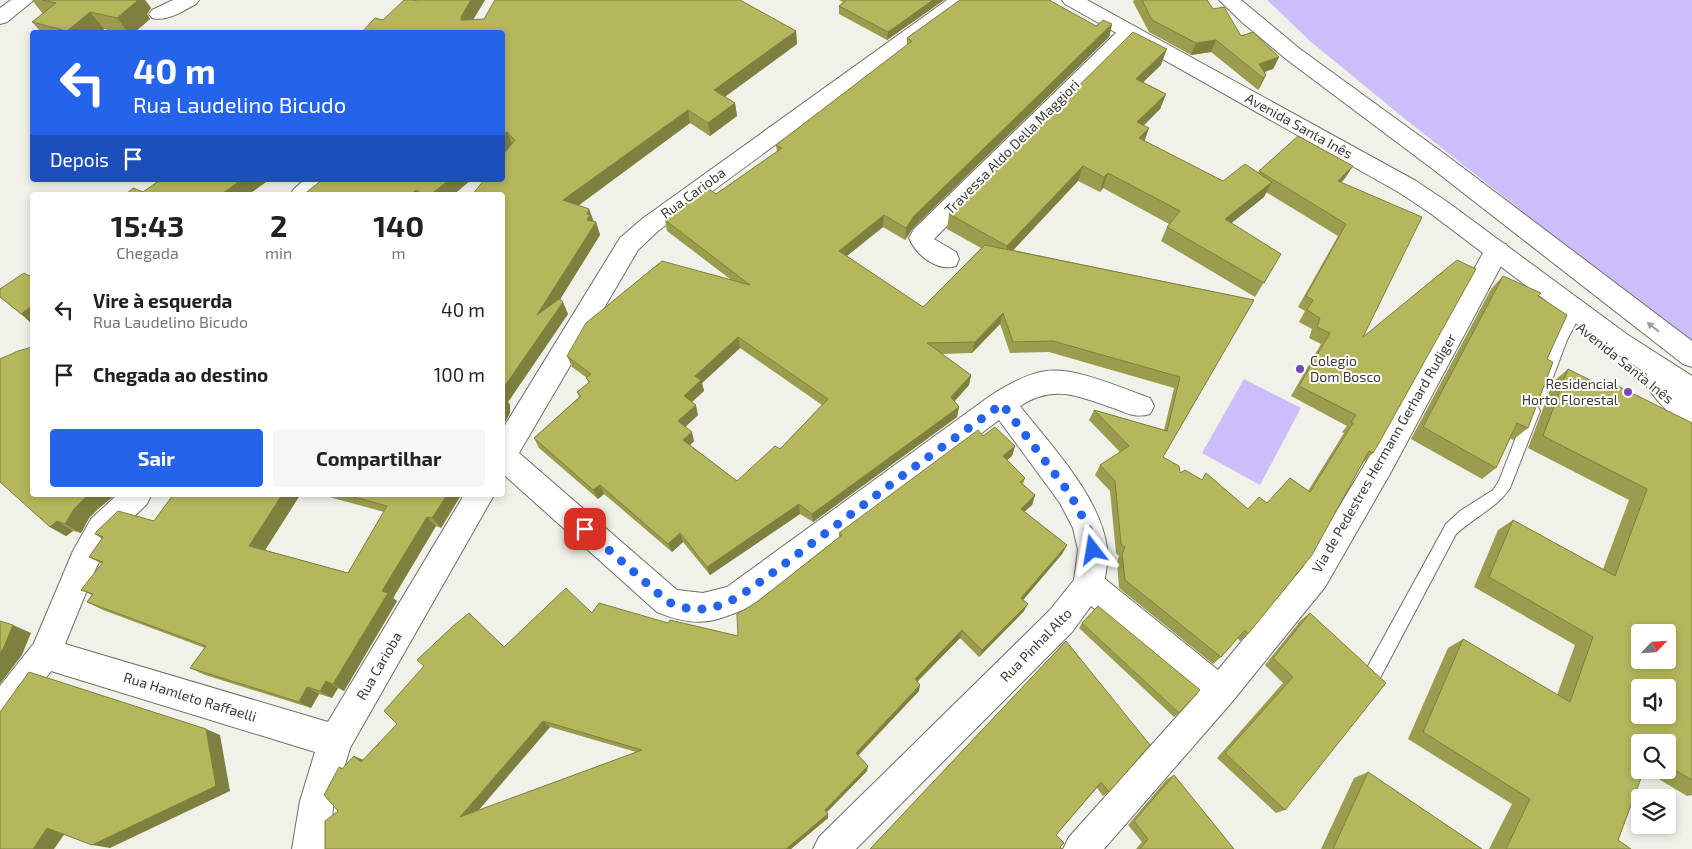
<!DOCTYPE html>
<html lang="pt">
<head>
<meta charset="utf-8">
<style>
	:root { --surface:#fff; --page:#f6f6f6; --text:#222; --muted:#767676; --accent:#2563eb }
	body { margin:0; font-family:"Exo 2",sans-serif; background:var(--page); color:var(--text); height:100vh; display:flex; flex-direction:column; font-size:19px; white-space:nowrap }
	* { box-sizing:border-box; margin:0 }
	p { font-size:16px; color:var(--muted) }
	.icon { flex:none; width:28px; height:28px; fill:none; stroke:currentColor; stroke-width:2; stroke-linecap:round; stroke-linejoin:round }
	.map { position:relative; flex:1; overflow:hidden }
	.panel { position:absolute; left:30px; top:192px; width:475px; height:305px; display:flex; flex-direction:column; background:var(--surface); border-radius:5px; box-shadow:0 2px 8px #0003 }
	.panel>* { flex:none }
	.banner { position:absolute; left:30px; top:30px; width:475px; height:152px; border-radius:5px; box-shadow:0 2px 8px #0003; background:#2563eb; color:#fff; overflow:hidden }
	.needle { width:32px; rotate:65deg }
	.buttons { position:absolute; left:1631px; top:624px; display:grid; gap:10px }
	.buttons a { display:grid; place-items:center; width:45px; height:45px; border-radius:5px; background:var(--surface); box-shadow:0 2px 8px #0003; font-size:25px }
	.pin { position:absolute; display:grid; place-items:center; width:42px; height:42px; color:#fff; margin:-21px; border-radius:10px; box-shadow:0 2px 8px #0006 }
	.me { position:absolute; width:55px; margin:-28px; rotate:346deg; stroke-linejoin:round; filter:drop-shadow(0 0 4px #0008) }
	.turn { display:flex; align-items:center; gap:18px; height:105px; padding:0 20px; font-size:22px }
	.turn .icon { width:65px; height:65px; stroke-width:2.5 }
	.turn b { display:block; font-size:35px; line-height:42px }
	.then { display:flex; align-items:center; height:48px; padding:0 20px; background:#0003; gap:10px; font-size:19px }
	.eta { display:flex; justify-content:space-evenly; align-items:center; height:85px; text-align:center }
	.eta b { font-size:30px; font-weight:700; line-height:35px }
	.button { display:flex; gap:10px; margin-top:auto; padding:10px 20px }
	.button a { flex:1; height:58px; border-radius:5px; background:var(--accent); color:#fff; font-size:20px; font-weight:700; line-height:58px; text-align:center }
	.button a+a { background:var(--page); color:var(--text) }
	ul { padding:0; list-style:none }
	li { display:flex; align-items:center; gap:15px; height:65px; padding:0 20px }
	li div { flex:1 }
	li b { display:block; font-size:19px }
	li em { font-style:normal }
	.map>svg:first-child { display:block }
	.green { fill:#cdbefb }
	.lines { fill:none; stroke-linecap:round; stroke-linejoin:round }
	.lane-casing { stroke:#70706a; stroke-width:2 }
	.street-casing { stroke:#70706a; stroke-width:2 }
	.secondary-casing { stroke:#70706a; stroke-width:2 }
	.lane { fill:#fff; fill-rule:evenodd }
	.street { fill:#fff; fill-rule:evenodd }
	.secondary { fill:#fff; fill-rule:evenodd }
	.wall { fill:#9b9d4e; fill-rule:evenodd }
	.shaded-wall { fill:#7e8040 }
	.building { fill:#b4b75b; stroke:#7e8040; fill-rule:evenodd }
	.oneway { fill:#9e9e9c }
	.route { stroke:#2563eb; stroke-width:9; stroke-dasharray:0 16.2 }
	.poi-dot { fill:#7448c1; stroke:#fffffe; stroke-width:2 }
	.labels { text-anchor:middle; stroke-width:4; stroke-linejoin:round; paint-order:stroke }
	.street-label { font-size:14px; fill:#3c3c39; stroke:#fffffe }
	.poi-label { font-size:14px; fill:#3c3c39; stroke:#fffffe; text-anchor:start }
</style>
</head>
<body>
<div class="map">
<svg width="1692" height="849" viewBox="0 0 1692 849">
	<rect width="100%" height="100%" fill="#f0f1e9"/>
	<path class="green" d="M 1267,0 L 1692,0 L 1692,345 L 1405,119 L 1310,41 Z
		M 1244,379 L 1301,408 L 1260,485 L 1202,453 Z"/>
	<g class="lines">
		<defs>
			<path id="lane" d="M 1572,314 L 1577,315 L 1578,319 L 1567,340 L 1552,380 L 1550,384 L 1545,386 L 1540,384 L 1538,380 L 1555,339 L 1567,315 Z
				M 1533,405 L 1538,407 L 1540,411 L 1510,488 C 1498,507 1473,518 1456,534 L 1380,678 L 1374,680 L 1368,678 L 1366,672 L 1368,666 L 1446,524 L 1460,511 L 1493,490 L 1499,481 L 1526,411 L 1528,407 Z"/>
			<path id="street" d="M 11,0 L 34,0 L 7,22 L 0,24 L 0,8 Z
				M 173,0 L 199,0 L 196,4 C 183,11 167,22 152,18 L 149,14 L 152,10 Z
				M 947,0 L 970,0 L 967,4 L 658,231 L 638,250 L 519,453 L 677,590 L 703,593 L 727,587 L 990,396 C 1007,385 1026,374 1046,371 C 1076,367 1121,388 1150,398 L 1154,406 L 1150,414 C 1137,418 1128,414 1116,409 C 1080,397 1055,383 1020,406 C 1051,446 1100,496 1107,548 C 1109,558 1106,569 1105,579 L 1218,670 L 1303,567 L 1371,454 L 1488,244 L 1497,242 L 1506,244 L 1509,251 L 1391,472 L 1325,587 L 1231,703 L 1104,849 L 1063,849 L 1069,837 L 1197,694 L 1091,606 L 1072,632 L 856,849 L 813,849 L 819,837 L 1050,610 L 1074,580 L 1078,550 L 1073,528 L 1060,503 L 999,420 L 748,608 C 710,623 697,628 657,612 L 502,473 L 502,430 L 620,238 L 642,219 Z
				M 1129,25 L 1136,27 L 1139,32 L 1136,37 L 934,239 L 956,252 L 959,259 L 956,266 C 937,272 916,255 909,238 L 914,229 L 1122,27 Z
				M 304,180 L 331,180 L 317,195 L 290,195 L 294,189 Z
				M 117,495 L 151,495 L 147,504 L 111,539 L 96,568 L 65,644 L 328,722 L 464,495 L 494,495 L 350,748 L 334,801 L 328,849 L 292,849 L 300,801 L 315,752 L 51,671 L 12,724 L 0,728 L 0,686 L 34,643 L 73,551 L 91,519 Z"/>
			<path id="secondary" d="M 1062,0 L 1087,0 L 1416,181 L 1446,201 L 1628,335 L 1692,376 L 1692,428 C 1676,422 1651,396 1644,381 L 1647,374 L 1610,349 L 1430,213 L 1400,193 L 1065,4 Z
				M 1219,0 L 1241,0 L 1300,49 L 1450,158 L 1692,341 L 1692,367 L 1683,364 L 1434,170 L 1286,59 L 1243,23 Z"/>
		</defs>
		<use href="#lane" class="lane-casing"/>
		<use href="#street" class="street-casing"/>
		<use href="#secondary" class="secondary-casing"/>
		<use href="#lane" class="lane"/>
		<use href="#street" class="street"/>
		<use href="#secondary" class="secondary"/>
	</g>
	<path class="wall" d="M 32,0 L 145,0 L 151,8 L 147,14 L 150,19 L 135,32 L 116,32 L 104,29 L 101,32 L 41,32 L 32,22 L 43,14 Z
		M 418,0 L 485,0 L 473,20 L 796,31 L 797,44 L 725,97 L 735,103 L 737,116 L 710,136 L 690,123 L 578,206 L 593,222 L 596,222 L 600,235 L 560,299 L 568,314 L 508,402 L 510,405 L 510,413 L 502,427 L 502,195 L 506,151 L 383,20 L 417,1 Z
		M 839,0 L 944,0 L 887,40 L 839,14 L 839,6 L 843,2 Z
		M 960,0 L 1051,0 L 1051,1 L 1096,26 L 1112,24 L 1109,37 L 913,228 L 905,240 L 883,227 L 847,256 L 923,307 L 981,248 L 947,229 L 949,214 L 1161,65 L 1143,82 L 1166,94 L 1160,109 L 1144,125 L 1144,141 L 1223,181 L 1258,173 L 1259,171 L 1353,166 L 1345,178 L 1341,183 L 1363,337 L 1373,453 L 1363,463 L 1248,634 L 1240,641 L 1237,638 L 1221,657 L 1213,664 L 1119,588 L 1117,562 L 1119,556 L 1116,553 L 1110,491 L 1095,475 L 1100,465 L 1120,452 L 1089,420 L 1094,410 L 1164,430 L 1174,388 L 1049,352 L 1010,353 L 1000,324 L 972,353 L 942,354 L 971,375 L 969,385 L 955,401 L 959,407 L 957,417 L 813,522 L 800,514 L 710,575 L 683,542 L 672,552 L 604,494 L 598,499 L 539,448 L 534,438 L 579,397 L 577,392 L 588,383 L 587,378 L 572,367 L 567,356 L 730,279 L 667,231 L 665,220 L 716,194 L 777,152 L 776,145 L 907,45 L 907,38 ZM 1078,181 L 1100,192 L 1103,188 L 1169,224 L 1167,227 L 1161,241 L 1255,297 L 1281,254 L 1231,223 L 1264,197 L 1266,192 L 1338,236 L 1298,307 L 1305,311 L 1299,322 L 1312,329 L 1309,338 L 1321,344 L 1291,396 L 1347,426 L 1342,432 L 1344,433 L 1308,491 L 1248,509 L 1206,473 L 1202,480 L 1180,473 L 1163,457 L 1254,300 L 1013,250 ZM 740,348 L 822,405 L 780,449 L 737,481 L 690,445 L 694,441 L 685,427 L 698,415 L 692,402 L 704,391 L 702,383 Z
		M 1134,0 L 1207,0 L 1213,9 L 1241,36 L 1279,57 L 1273,69 L 1264,72 L 1266,75 L 1260,87 L 1258,90 L 1211,52 L 1191,55 L 1149,32 L 1133,2 Z
		M 471,180 L 453,195 L 303,195 Z
		M 1503,276 L 1538,296 L 1547,359 L 1528,428 L 1513,440 L 1510,438 L 1496,468 L 1482,479 L 1411,439 L 1491,289 Z
		M 32,347 L 97,510 L 89,518 L 81,533 L 73,531 L 66,536 L 50,527 Z
		M 1568,369 L 1692,436 L 1692,795 L 1687,796 L 1647,772 L 1645,773 L 1643,772 L 1618,840 L 1631,849 L 1489,849 L 1512,804 L 1408,739 L 1448,648 L 1463,639 L 1557,695 L 1575,645 L 1474,587 L 1498,530 L 1513,520 L 1603,569 L 1629,500 L 1528,448 L 1553,382 ZM 1640,742 L 1668,742 L 1668,770 L 1640,770 Z
		M 983,436 L 1015,446 L 1012,456 L 1007,460 L 1025,478 L 1023,484 L 1035,495 L 1032,505 L 1024,512 L 1067,545 L 1062,554 L 1023,600 L 1024,611 L 979,657 L 960,638 L 917,682 L 919,691 L 858,756 L 867,771 L 826,813 L 828,814 L 828,818 L 791,849 L 325,849 L 338,811 L 339,767 L 343,768 L 354,756 L 364,760 L 504,647 L 592,613 L 668,623 L 738,636 L 757,602 L 839,537 L 839,533 ZM 550,727 L 636,752 L 478,811 Z
		M 173,495 L 300,495 L 265,550 L 348,573 L 384,512 L 322,495 L 461,495 L 441,528 L 436,526 L 393,598 L 397,601 L 344,691 L 338,688 L 332,698 L 319,694 L 311,708 L 205,675 L 190,668 L 205,648 L 103,610 L 87,602 L 92,595 L 81,590 L 102,564 L 89,557 L 102,539 L 95,534 L 154,521 Z
		M 1310,613 L 1285,810 L 1276,813 L 1217,758 L 1283,683 L 1265,665 L 1301,620 Z
		M 1082,623 L 1179,713 L 1174,717 L 1079,628 Z
		M 1066,641 L 1109,792 L 1103,796 L 1097,788 L 1056,835 L 1060,847 L 870,849 Z
		M 1368,772 L 1482,849 L 1321,849 L 1354,778 Z
		M 1174,775 L 1234,849 L 1136,849 L 1142,842 L 1128,825 L 1167,779 Z"/>
	<path class="shaded-wall" d="M 131,0 L 145,0 L 151,8 L 147,14 L 150,19 L 135,32 L 128,32 L 117,18 Z
		M 471,0 L 485,0 L 466,31 L 461,17 Z
		M 933,0 L 944,0 L 887,40 L 888,32 Z
		M 90,12 L 104,29 L 101,32 L 68,32 L 67,31 Z
		M 1112,24 L 1109,37 L 913,228 L 905,240 L 906,228 L 914,216 Z
		M 796,31 L 797,44 L 716,103 L 714,90 Z
		M 1216,40 L 1211,52 L 1191,55 L 1196,43 Z
		M 1167,49 L 1161,65 L 1131,94 L 1136,79 Z
		M 1279,57 L 1273,69 L 1259,74 L 1259,64 Z
		M 1266,75 L 1260,87 L 1258,90 L 1263,78 Z
		M 1166,94 L 1160,109 L 1132,137 L 1137,122 Z
		M 735,103 L 737,116 L 710,136 L 708,123 Z
		M 688,110 L 690,123 L 568,213 L 563,200 Z
		M 1149,128 L 1144,143 L 1139,138 Z
		M 507,132 L 513,146 L 502,154 L 502,136 Z
		M 1083,166 L 1078,181 L 1004,260 L 1007,246 Z
		M 1353,166 L 1345,178 L 1330,193 L 1338,181 Z
		M 1108,173 L 1103,188 L 1100,192 L 1104,177 Z
		M 241,180 L 269,180 L 248,195 L 220,195 Z
		M 449,180 L 471,180 L 453,195 L 430,195 Z
		M 1272,182 L 1264,197 L 1218,234 L 1225,219 Z
		M 416,190 L 419,195 L 410,195 Z
		M 589,209 L 594,222 L 596,222 L 600,235 L 543,327 L 537,315 L 587,220 L 587,214 Z
		M 884,215 L 883,227 L 839,262 L 839,251 Z
		M 563,302 L 568,314 L 508,402 L 510,405 L 510,413 L 502,427 L 502,390 Z
		M 32,306 L 32,324 L 21,314 Z
		M 1003,313 L 1000,324 L 972,353 L 975,342 Z
		M 738,337 L 740,348 L 702,383 L 704,391 L 687,406 L 684,396 L 695,376 Z
		M 971,375 L 969,385 L 949,407 L 951,397 Z
		M 696,405 L 698,415 L 681,431 L 678,421 Z
		M 959,407 L 957,417 L 813,522 L 812,514 Z
		M 692,432 L 694,441 L 686,449 L 683,440 Z
		M 1015,446 L 1012,456 L 1000,466 L 1003,456 Z
		M 600,485 L 604,494 L 598,499 L 593,490 Z
		M 88,495 L 115,495 L 97,510 L 89,518 L 81,533 L 65,524 L 74,509 Z
		M 282,495 L 300,495 L 262,555 L 249,546 Z
		M 447,495 L 461,495 L 441,528 L 432,518 Z
		M 1035,495 L 1032,505 L 1017,518 L 1021,509 Z
		M 799,504 L 800,514 L 710,575 L 707,567 Z
		M 427,517 L 436,526 L 393,598 L 397,601 L 344,691 L 333,684 L 382,591 Z
		M 57,521 L 73,531 L 66,536 L 50,527 Z
		M 680,533 L 683,542 L 672,552 L 668,544 Z
		M 1067,545 L 1062,554 L 1018,606 L 1021,598 Z
		M 1028,604 L 1024,611 L 979,657 L 982,650 Z
		M 13,625 L 31,633 L 22,655 L 0,684 L 0,653 Z
		M 962,630 L 960,638 L 913,686 L 915,679 Z
		M 326,681 L 338,688 L 332,698 L 320,691 Z
		M 920,685 L 919,691 L 855,758 L 856,753 Z
		M 307,687 L 319,694 L 311,708 L 299,702 Z
		M 543,721 L 550,727 L 469,821 L 460,817 Z
		M 206,729 L 220,735 L 230,791 L 110,848 L 92,845 Z
		M 354,756 L 365,761 L 361,762 Z
		M 868,766 L 867,771 L 825,814 L 825,810 Z
		M 828,814 L 828,818 L 791,849 L 786,849 Z
		M 47,828 L 66,832 L 54,849 L 33,849 Z"/>
	<path class="building" d="M 42,0 L 137,0 L 137,1 L 117,18 L 90,12 L 67,31 L 32,22 L 56,3 Z
		M 404,0 L 413,0 L 417,1 L 418,0 L 471,0 L 461,17 L 461,20 L 484,19 L 495,0 L 740,0 L 796,31 L 714,90 L 735,103 L 708,123 L 688,110 L 563,200 L 589,209 L 587,214 L 590,215 L 587,220 L 596,222 L 537,315 L 559,299 L 563,302 L 502,390 L 502,195 L 472,195 L 484,180 L 502,180 L 502,156 L 515,140 L 507,132 L 502,136 L 502,32 L 362,32 L 375,18 L 383,20 Z
		M 847,0 L 933,0 L 888,32 L 839,6 Z
		M 960,0 L 1049,0 L 1096,26 L 1103,20 L 1112,24 L 914,216 L 906,228 L 884,215 L 839,251 L 923,307 L 985,245 L 1254,300 L 1163,457 L 1179,466 L 1180,473 L 1185,470 L 1202,480 L 1206,473 L 1248,509 L 1259,497 L 1267,503 L 1290,478 L 1310,492 L 1353,423 L 1351,422 L 1356,415 L 1299,386 L 1330,333 L 1317,327 L 1320,318 L 1307,310 L 1313,300 L 1306,296 L 1346,224 L 1259,171 L 1298,136 L 1353,166 L 1338,181 L 1422,217 L 1363,337 L 1457,260 L 1476,269 L 1379,443 L 1373,453 L 1369,451 L 1312,555 L 1248,634 L 1245,630 L 1221,657 L 1125,580 L 1122,554 L 1125,547 L 1121,544 L 1115,481 L 1100,465 L 1129,446 L 1094,410 L 1167,431 L 1180,377 L 1053,341 L 1013,342 L 1003,313 L 975,342 L 927,343 L 971,375 L 951,397 L 959,407 L 812,514 L 799,504 L 707,567 L 680,533 L 668,544 L 600,485 L 593,490 L 534,438 L 581,396 L 577,392 L 590,382 L 586,378 L 591,374 L 567,356 L 586,323 L 662,261 L 750,285 L 665,220 L 706,187 L 716,194 L 782,148 L 776,145 L 912,41 L 907,38 ZM 738,337 L 828,399 L 780,449 L 775,446 L 737,481 L 683,440 L 692,432 L 678,421 L 696,405 L 684,396 L 701,380 L 695,376 Z
		M 1142,0 L 1207,0 L 1213,9 L 1224,7 L 1241,36 L 1253,32 L 1279,57 L 1259,64 L 1266,75 L 1263,78 L 1216,40 L 1196,43 L 1152,20 Z
		M 1133,32 L 1167,49 L 1136,79 L 1166,94 L 1137,122 L 1149,128 L 1139,138 L 1223,181 L 1245,164 L 1272,182 L 1225,219 L 1281,254 L 1264,283 L 1167,227 L 1180,211 L 1108,173 L 1104,177 L 1083,166 L 1007,246 L 949,214 Z
		M 160,180 L 241,180 L 220,195 L 125,195 L 133,188 L 143,192 Z
		M 322,180 L 449,180 L 430,195 L 424,195 L 416,190 L 410,195 L 303,195 Z
		M 32,272 L 32,306 L 21,314 L 0,297 L 0,289 L 24,273 L 29,276 Z
		M 1503,276 L 1541,293 L 1538,296 L 1567,315 L 1547,359 L 1553,362 L 1528,428 L 1517,423 L 1496,468 L 1423,427 Z
		M 32,347 L 32,495 L 88,495 L 74,509 L 65,524 L 57,521 L 50,527 L 0,482 L 0,359 L 18,351 Z
		M 1568,369 L 1612,391 L 1618,386 L 1692,423 L 1692,780 L 1668,766 L 1668,742 L 1640,742 L 1640,770 L 1644,770 L 1618,840 L 1631,849 L 1506,849 L 1530,799 L 1423,732 L 1463,639 L 1570,702 L 1593,637 L 1489,577 L 1513,520 L 1615,576 L 1647,489 L 1543,436 ZM 1640,632 L 1668,632 L 1668,660 L 1640,660 ZM 1640,688 L 1668,688 L 1668,715 L 1640,715 Z
		M 502,393 L 504,394 L 504,402 L 502,404 Z
		M 995,427 L 1015,446 L 1003,456 L 1025,478 L 1020,482 L 1035,495 L 1021,509 L 1067,545 L 1021,598 L 1028,604 L 982,650 L 962,630 L 915,679 L 920,685 L 856,753 L 868,766 L 825,810 L 828,814 L 786,849 L 325,849 L 325,821 L 338,811 L 324,795 L 339,767 L 342,769 L 354,756 L 361,762 L 397,724 L 384,711 L 424,666 L 417,660 L 452,627 L 469,613 L 504,647 L 566,588 L 592,613 L 599,603 L 668,623 L 670,620 L 738,636 L 737,614 L 757,602 L 842,535 L 839,533 L 978,430 L 983,436 ZM 543,721 L 642,750 L 460,817 Z
		M 173,495 L 282,495 L 249,546 L 348,573 L 387,506 L 347,495 L 447,495 L 432,518 L 427,517 L 382,591 L 388,593 L 333,684 L 326,681 L 320,691 L 307,687 L 299,702 L 190,668 L 206,646 L 87,602 L 93,594 L 81,590 L 103,562 L 89,557 L 103,537 L 95,534 L 97,531 L 118,511 L 154,521 Z
		M 1098,606 L 1200,690 L 1179,713 L 1082,623 Z
		M 1310,613 L 1386,683 L 1285,810 L 1225,753 L 1293,677 L 1273,658 Z
		M 0,621 L 13,625 L 4,647 L 0,653 Z
		M 1066,641 L 1150,745 L 1109,792 L 1101,782 L 1056,835 L 1064,843 L 1060,847 L 1062,849 L 870,849 Z
		M 29,672 L 206,729 L 216,786 L 92,845 L 47,828 L 33,849 L 0,849 L 0,712 Z
		M 1368,772 L 1482,849 L 1333,849 Z
		M 1174,775 L 1234,849 L 1140,849 L 1148,839 L 1134,821 Z"/>
	<defs><path id="oneway-solid" d="M-6-.8H1V-3.2L6.5 0L1 3.2V.8H-6Z" transform="scale(1.25)"/></defs>
	<use class="oneway" href="#oneway-solid" transform="translate(1653 327) rotate(-142)"/>
	<g class="lines">
		<path class="route" d="M 585,529 L 668,602 L 692,610 L 713,608 L 737,598 L 767,577 L 906,473 L 1002,404 L 1070,494 L 1087,525 L 1093,550"/>
	</g>
	<g class="poi-dot">
		<circle cx="1300" cy="369" r="5"/>
		<circle cx="1628" cy="392" r="5"/>
	</g>
	<g class="labels">
		<g class="street-label">
			<text transform="translate(1299 126) rotate(29)" y="5">Avenida Santa Inês</text>
			<text transform="translate(1012 147) rotate(-45)" y="5">Travessa Aldo Della Maggiori</text>
			<text transform="translate(693 193) rotate(-36)" y="5">Rua Carioba</text>
			<text transform="translate(1625 363) rotate(39)" y="5">Avenida Santa Inês</text>
			<text transform="translate(1384 453) rotate(-60)" y="5">Via de Pedestres Hermann Gerhard Rudiger</text>
			<text transform="translate(1036 645) rotate(-46)" y="5">Rua Pinhal Alto</text>
			<text transform="translate(379 666) rotate(-60)" y="5">Rua Carioba</text>
			<text transform="translate(190 697) rotate(17)" y="5">Rua Hamleto Raffaelli</text>
		</g>
		<g class="poi-label">
			<text x="1310" y="366">Colegio<tspan x="1310" dy="16">Dom Bosco</tspan></text>
			<text x="1618" y="389" text-anchor="end">Residencial<tspan x="1618" dy="16">Horto Florestal</tspan></text>
		</g>
	</g>
</svg>
<div class="buttons">
<a><svg class="needle" viewBox="-14 -14 28 28"><path d="M0-13l5 13h-10z" fill="#e53935"/><path d="M0 13l5-13h-10z" fill="#767676"/></svg></a>
<a><svg class="icon" aria-label="sound" viewBox="0 0 24 24"><path d="M4 9h4l5-4v14l-5-4H4zM17 9q2 3 0 6"/></svg></a>
<a><svg class="icon" aria-label="search" viewBox="0 0 24 24"><circle cx="10" cy="10" r="6"/><path d="M15 15l6 6"/></svg></a>
<a><svg class="icon" aria-label="layers" viewBox="0 0 24 24"><path d="M12 4l9 5-9 5-9-5zM3 14l9 5 9-5"/></svg></a>
</div>
<div class="pin" style="left:585px;top:529px;background:#d93025"><svg class="icon" aria-label="arrive" viewBox="0 0 24 24"><path d="M6 21V4h12l-3 4 3 4H6"/></svg></div>
<svg class="me" style="left:1093px;top:550px" viewBox="-20 -20 40 40"><path d="M0-17L14 15 0 8-14 15z" fill="#2563eb" stroke="#fff" stroke-width="4"/></svg>
<div class="banner">
<div class="turn"><svg class="icon" aria-label="left" viewBox="0 0 24 24"><path d="M17 20v-9H6M10 6l-5 5 5 5"/></svg><div><b>40 m</b>Rua Laudelino Bicudo</div></div>
<div class="then">Depois<svg class="icon" aria-label="arrive" viewBox="0 0 24 24"><path d="M6 21V4h12l-3 4 3 4H6"/></svg></div>
</div>
<section class="panel">
<div class="eta">
<div><b>15:43</b><p>Chegada</p></div>
<div><b>2</b><p>min</p></div>
<div><b>140</b><p>m</p></div>
</div>
<ul>
<li><svg class="icon" aria-label="left" viewBox="0 0 24 24"><path d="M17 20v-9H6M10 6l-5 5 5 5"/></svg><div><b>Vire à esquerda</b><p>Rua Laudelino Bicudo</p></div><em>40 m</em></li>
<li><svg class="icon" aria-label="arrive" viewBox="0 0 24 24"><path d="M6 21V4h12l-3 4 3 4H6"/></svg><div><b>Chegada ao destino</b></div><em>100 m</em></li>
</ul>
<div class="button"><a>Sair</a><a>Compartilhar</a></div>
</section>
</div>
</body>
</html>
